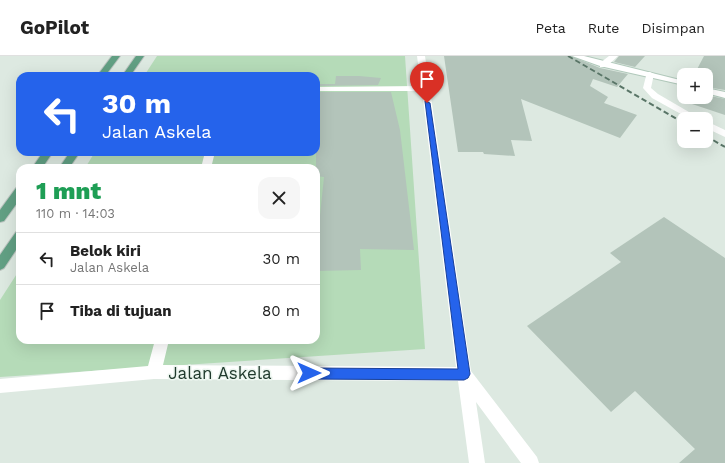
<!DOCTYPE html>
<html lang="id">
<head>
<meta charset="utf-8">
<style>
	:root { --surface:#fff; --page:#f6f6f6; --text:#222; --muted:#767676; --line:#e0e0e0 }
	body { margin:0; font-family:"Work Sans",sans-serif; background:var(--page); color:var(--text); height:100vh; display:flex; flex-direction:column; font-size:15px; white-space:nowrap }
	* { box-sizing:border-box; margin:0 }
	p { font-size:13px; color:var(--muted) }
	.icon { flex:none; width:22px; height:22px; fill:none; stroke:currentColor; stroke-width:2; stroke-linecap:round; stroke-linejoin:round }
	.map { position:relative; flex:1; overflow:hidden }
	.panel { position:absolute; left:16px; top:108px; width:304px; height:180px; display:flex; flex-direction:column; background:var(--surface); border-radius:12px; box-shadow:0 4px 16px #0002 }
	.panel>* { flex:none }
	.hud { position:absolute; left:16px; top:16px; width:304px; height:84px; border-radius:12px; box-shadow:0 4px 16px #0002; background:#2563eb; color:#fff; overflow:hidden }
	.buttons { position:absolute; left:677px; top:12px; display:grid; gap:8px }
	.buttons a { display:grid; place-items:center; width:36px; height:36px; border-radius:8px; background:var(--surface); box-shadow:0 4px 16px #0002; font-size:20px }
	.pin { position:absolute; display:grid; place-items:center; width:34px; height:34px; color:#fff; margin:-41px -17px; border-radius:50% 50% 50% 0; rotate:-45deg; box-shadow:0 0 4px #0007 }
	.pin .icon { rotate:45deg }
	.me { position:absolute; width:44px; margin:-22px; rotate:90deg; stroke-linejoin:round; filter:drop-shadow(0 0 3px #0008) }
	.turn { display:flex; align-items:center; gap:14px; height:84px; padding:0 20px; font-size:18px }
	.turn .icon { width:52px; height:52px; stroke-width:2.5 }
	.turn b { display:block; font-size:28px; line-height:34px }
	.round { display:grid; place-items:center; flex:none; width:42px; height:42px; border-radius:12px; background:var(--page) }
	.head { display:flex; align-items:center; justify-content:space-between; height:68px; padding:0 20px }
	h1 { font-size:24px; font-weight:800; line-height:30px; color:#1e9e55 }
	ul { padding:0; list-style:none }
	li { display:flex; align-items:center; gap:12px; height:52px; padding:0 20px; border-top:1px solid var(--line) }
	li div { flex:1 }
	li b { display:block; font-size:15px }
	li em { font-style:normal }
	header { display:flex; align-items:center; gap:24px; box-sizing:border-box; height:56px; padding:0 20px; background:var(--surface); border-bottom:1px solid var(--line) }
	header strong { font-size:19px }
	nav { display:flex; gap:22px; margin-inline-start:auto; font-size:14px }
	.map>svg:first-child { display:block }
	.green { fill:#b5dbb8 }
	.building { fill:#b3c4ba }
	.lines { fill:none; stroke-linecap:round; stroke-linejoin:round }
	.secondary-casing { stroke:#b1c9bb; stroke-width:2 }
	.primary-casing { stroke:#bcc4c0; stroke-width:2 }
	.street { fill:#fff; fill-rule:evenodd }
	.secondary { fill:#fff; fill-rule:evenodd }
	.primary { fill:#619f83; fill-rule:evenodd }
	.rail { stroke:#597567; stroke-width:2; stroke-dasharray:5.5 3; stroke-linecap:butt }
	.route { fill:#2563eb; stroke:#184099 }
	.labels { text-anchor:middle; stroke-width:3; stroke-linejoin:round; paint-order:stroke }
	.near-street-label { font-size:17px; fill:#1f392c; stroke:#edf6f0 }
</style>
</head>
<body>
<header>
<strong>GoPilot</strong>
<nav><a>Peta</a><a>Rute</a><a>Disimpan</a></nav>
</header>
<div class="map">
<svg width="725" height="407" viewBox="0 0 725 407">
	<rect width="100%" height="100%" fill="#dde9e1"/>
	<path class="green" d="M 157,0 L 405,0 L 425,293 L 0,321 L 0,244 L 20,213 L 20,284 L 316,284 L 316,112 L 85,112 L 95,96 L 316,96 L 316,20 L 144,20 Z"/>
	<path class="building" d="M 444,0 L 571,0 L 600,12 L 628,18 L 617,31 L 593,23 L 590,30 L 608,41 L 604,47 L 637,59 L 620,82 L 521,43 L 532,85 L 511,84 L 515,100 L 484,98 L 483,96 L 458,96 Z
		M 619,0 L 645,0 L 635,11 L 614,6 Z
		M 704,0 L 725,0 L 725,34 L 706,31 L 706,19 L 694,19 Z
		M 336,20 L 359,20 L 381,22 L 378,29 L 316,30 L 316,28 L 335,28 Z
		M 316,36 L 391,36 L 400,74 L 414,194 L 360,193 L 361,214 L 316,215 L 316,169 L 319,169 L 324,121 L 316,120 Z
		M 684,36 L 684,41 L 706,41 L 706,39 L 725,43 L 725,59 L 680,44 Z
		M 664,161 L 725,202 L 725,407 L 679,407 L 695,393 L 635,335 L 611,356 L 527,270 L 621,206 L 610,197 Z"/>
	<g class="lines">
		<defs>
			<path id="secondary" d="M 572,0 L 584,0 L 684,25 L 684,29 L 600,10 Z
				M 706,32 L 725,36 L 725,42 L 706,37 Z"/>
			<path id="primary" d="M 112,0 L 120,0 L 105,20 L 97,20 Z
				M 136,0 L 144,0 L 130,20 L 122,20 Z
				M 43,96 L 53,96 L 42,112 L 32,112 Z
				M 70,96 L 80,96 L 69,112 L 59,112 Z
				M 20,131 L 20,143 L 4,165 L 0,166 L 0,154 L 16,132 Z
				M 20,175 L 20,188 L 4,212 L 0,214 L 0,199 L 16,176 Z"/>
		</defs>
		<use href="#secondary" class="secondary-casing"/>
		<use href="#primary" class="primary-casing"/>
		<path class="street" d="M 417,0 L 425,0 L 471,315 L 537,401 L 539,407 L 521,407 L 476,346 L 485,407 L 469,407 L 458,325 L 154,323 L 0,337 L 0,323 L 148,310 L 155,284 L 169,284 L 163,309 L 456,311 L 422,35 L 316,35 L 316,31 L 421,30 Z
			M 609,0 L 618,0 L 606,11 L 600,11 L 600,7 Z
			M 647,16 L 650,16 L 654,18 L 651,32 L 658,38 L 701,63 L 690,63 L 652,42 L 643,32 Z
			M 706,65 L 725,74 L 725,81 L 706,72 Z
			M 205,96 L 215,96 L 211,112 L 201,112 Z"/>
		<use href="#secondary" class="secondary"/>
		<use href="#primary" class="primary"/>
		<path class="rail" d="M 568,0 L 684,67
			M 706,80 L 725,91"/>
	</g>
	<path class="route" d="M 425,45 L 430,47 L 470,318 L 468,322 L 464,324 L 309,323 L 305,321 L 304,317 L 305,314 L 309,312 L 458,313 Z"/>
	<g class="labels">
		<g class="near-street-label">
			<text x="220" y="323">Jalan Askela</text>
		</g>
	</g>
</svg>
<div class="buttons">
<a>+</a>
<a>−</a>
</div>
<div class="pin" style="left:427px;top:47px;background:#d93025"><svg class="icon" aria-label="arrive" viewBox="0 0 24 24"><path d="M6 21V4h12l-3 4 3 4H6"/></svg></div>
<svg class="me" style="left:309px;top:317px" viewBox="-20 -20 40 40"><path d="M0-17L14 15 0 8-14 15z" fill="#2563eb" stroke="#fff" stroke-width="4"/></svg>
<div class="hud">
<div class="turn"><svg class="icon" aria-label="left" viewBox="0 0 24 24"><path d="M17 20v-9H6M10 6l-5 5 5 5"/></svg><div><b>30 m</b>Jalan Askela</div></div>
</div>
<section class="panel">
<div class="head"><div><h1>1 mnt</h1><p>110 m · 14:03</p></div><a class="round"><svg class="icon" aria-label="close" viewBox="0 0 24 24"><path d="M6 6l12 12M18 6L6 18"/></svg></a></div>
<ul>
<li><svg class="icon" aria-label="left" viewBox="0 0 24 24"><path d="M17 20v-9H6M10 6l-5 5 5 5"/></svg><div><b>Belok kiri</b><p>Jalan Askela</p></div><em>30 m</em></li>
<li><svg class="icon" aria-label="arrive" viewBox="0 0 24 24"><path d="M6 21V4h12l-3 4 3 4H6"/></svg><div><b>Tiba di tujuan</b></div><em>80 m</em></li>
</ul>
</section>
</div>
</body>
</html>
